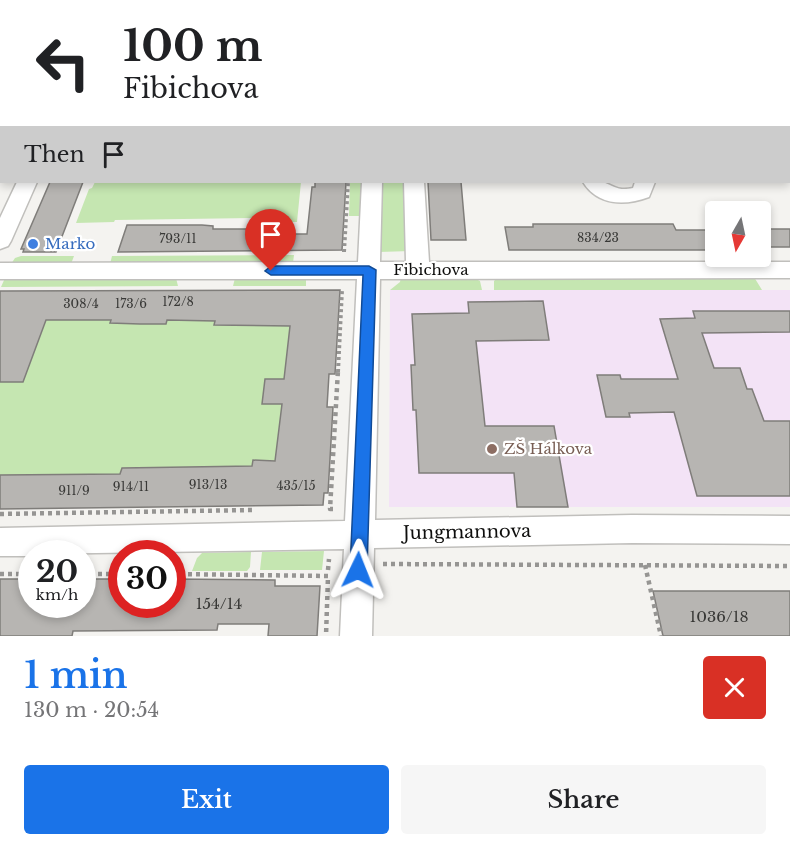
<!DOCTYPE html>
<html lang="en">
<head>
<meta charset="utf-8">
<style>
	:root { --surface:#fff; --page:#f6f6f6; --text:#202124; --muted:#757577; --accent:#1a73e8 }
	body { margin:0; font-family:"Libre Baskerville",serif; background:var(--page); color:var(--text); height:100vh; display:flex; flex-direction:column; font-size:22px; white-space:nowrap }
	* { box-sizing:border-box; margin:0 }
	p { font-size:20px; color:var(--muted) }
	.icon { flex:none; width:33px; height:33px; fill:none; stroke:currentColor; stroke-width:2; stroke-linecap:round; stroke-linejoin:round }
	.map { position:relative; height:636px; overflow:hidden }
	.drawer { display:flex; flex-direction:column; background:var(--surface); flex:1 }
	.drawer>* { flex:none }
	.banner { position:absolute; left:0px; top:0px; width:790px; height:183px; box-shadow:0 3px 9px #0003; background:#fff; color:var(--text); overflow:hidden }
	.needle { width:39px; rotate:189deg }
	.fabs { position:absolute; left:705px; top:201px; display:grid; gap:12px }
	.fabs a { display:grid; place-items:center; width:66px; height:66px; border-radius:6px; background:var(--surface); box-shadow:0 3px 9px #0003; font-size:30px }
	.speed { position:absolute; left:18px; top:540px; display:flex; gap:12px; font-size:30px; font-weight:700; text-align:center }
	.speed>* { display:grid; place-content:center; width:78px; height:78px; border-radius:50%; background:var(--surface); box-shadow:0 3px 9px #0003; line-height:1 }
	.speed small { font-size:15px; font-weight:400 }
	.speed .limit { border:9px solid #d22; background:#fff; color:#111 }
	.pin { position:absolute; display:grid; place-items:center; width:51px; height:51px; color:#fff; margin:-62px -26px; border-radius:50% 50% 50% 0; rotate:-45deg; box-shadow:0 0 6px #0007 }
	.pin .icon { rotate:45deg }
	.me { position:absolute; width:66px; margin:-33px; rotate:2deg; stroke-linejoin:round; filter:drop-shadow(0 0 4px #0008) }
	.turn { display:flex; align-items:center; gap:21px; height:126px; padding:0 24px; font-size:27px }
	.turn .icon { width:78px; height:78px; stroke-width:2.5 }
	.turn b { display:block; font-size:42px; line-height:51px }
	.then { display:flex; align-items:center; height:57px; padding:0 24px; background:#0003; gap:12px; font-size:22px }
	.round { display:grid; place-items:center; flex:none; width:63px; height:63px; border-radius:6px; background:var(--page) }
	.headline { display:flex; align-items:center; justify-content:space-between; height:102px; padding:0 24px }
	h1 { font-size:36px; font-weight:600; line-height:45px; color:var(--accent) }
	.cta { display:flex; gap:12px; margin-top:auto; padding:12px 24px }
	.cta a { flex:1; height:69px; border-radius:6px; background:var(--accent); color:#fff; font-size:24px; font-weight:600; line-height:69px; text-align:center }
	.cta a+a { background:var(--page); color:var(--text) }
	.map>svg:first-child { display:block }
	.education { fill:#f3e3f6 }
	.green { fill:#c5e6b1 }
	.building { fill:#b7b5b2; stroke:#7f7d7a; stroke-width:1.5 }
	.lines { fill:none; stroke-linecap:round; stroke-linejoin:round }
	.minor-casing { stroke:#c0bfbc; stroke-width:3 }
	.major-casing { stroke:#c0bfbc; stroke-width:3 }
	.path-far1 { stroke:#969593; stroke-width:4; stroke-dasharray:3 3; stroke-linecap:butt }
	.path { stroke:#969593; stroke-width:4.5; stroke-dasharray:4 4; stroke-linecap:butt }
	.minor { fill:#fff; fill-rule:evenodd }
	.major { fill:#fff; fill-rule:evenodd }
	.route { fill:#1a73e8; stroke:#114b97; stroke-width:1.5 }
	.shop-dot { fill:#3f7fe0; stroke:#fff; stroke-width:2 }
	.education-dot { fill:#8d6e63; stroke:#fff; stroke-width:2 }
	.labels { text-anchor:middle; stroke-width:4.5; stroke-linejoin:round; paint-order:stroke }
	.number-label { font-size:12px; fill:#383836 }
	.shop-label { font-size:15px; fill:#366cbe; stroke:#fff; text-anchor:start }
	.street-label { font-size:15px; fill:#0e0e0d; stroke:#fff }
	.education-label { font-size:15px; fill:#785e54; stroke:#fff; text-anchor:start }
	.near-number-label { font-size:15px; fill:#383836 }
	.near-street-label { font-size:18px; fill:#0e0e0d; stroke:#fff }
</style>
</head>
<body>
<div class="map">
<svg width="790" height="636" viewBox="0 0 790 636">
	<rect width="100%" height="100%" fill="#f4f3f0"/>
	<path class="education" d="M 390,290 L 790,290 L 790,507 L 389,507 Z"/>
	<path class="green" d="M 95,182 L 301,182 L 297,222 L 272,222 L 267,251 L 252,250 L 256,230 L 250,229 L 252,218 L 115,220 L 114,222 L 76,223 L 89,189 L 92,188 Z
		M 350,182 L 362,182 L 361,216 L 349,216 Z
		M 379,182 L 410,182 L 411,251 L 379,252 Z
		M 294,255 L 293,263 L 110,264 L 112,256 Z
		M 21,256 L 74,256 L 71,264 L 11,264 L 15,258 Z
		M 401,277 L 472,277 L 480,281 L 482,290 L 390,290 L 400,282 Z
		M 568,277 L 569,279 L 593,279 L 593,277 L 754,277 L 762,290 L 494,290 L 494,281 L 496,279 Z
		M 5,278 L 176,278 L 178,286 L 1,287 Z
		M 235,278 L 306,278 L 306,286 L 233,286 Z
		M 13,302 L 325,302 L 312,483 L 0,493 L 0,337 Z
		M 324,551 L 322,570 L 260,570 L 262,552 Z
		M 251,552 L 250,567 L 247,571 L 192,571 L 197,558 L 202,553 Z"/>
	<path class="building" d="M 50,182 L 83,182 L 56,252 L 23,252 L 24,249 L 21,249 Z
		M 315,182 L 346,182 L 342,250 L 118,252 L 127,225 L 202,225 L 213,226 L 213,229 L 250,229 L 249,234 L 307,234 L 312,187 L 315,187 Z
		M 428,182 L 461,182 L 466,240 L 431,240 Z
		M 533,224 L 673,224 L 676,230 L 716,230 L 716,250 L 509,250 L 505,227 L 533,227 Z
		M 760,229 L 790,229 L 790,247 L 760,247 Z
		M 340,290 L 335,374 L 329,374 L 327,407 L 333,407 L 328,493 L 324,493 L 323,505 L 0,509 L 0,475 L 120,474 L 122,468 L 252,466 L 253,460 L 275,461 L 282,404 L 262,404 L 265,379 L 284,379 L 290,326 L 214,325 L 215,321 L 167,320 L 166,324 L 140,324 L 110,323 L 111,320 L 46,320 L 23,382 L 0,382 L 0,291 Z
		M 543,301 L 549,340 L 476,341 L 485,426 L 554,426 L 568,507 L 517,507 L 514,473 L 419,473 L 416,410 L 413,410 L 411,365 L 415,365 L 412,314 L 469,313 L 468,302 Z
		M 693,311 L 790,311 L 790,332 L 702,333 L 714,368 L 740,368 L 747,389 L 752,389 L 764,421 L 790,421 L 790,496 L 697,496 L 674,412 L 629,413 L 630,417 L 606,417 L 597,375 L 620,375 L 621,379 L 678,379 L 660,319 L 695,318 Z
		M 0,579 L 32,579 L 32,604 L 82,604 L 82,579 L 122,579 L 122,604 L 172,604 L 172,579 L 275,580 L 275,586 L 320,586 L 317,636 L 268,636 L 269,624 L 218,624 L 217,630 L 73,631 L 72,636 L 0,636 Z
		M 653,591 L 790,591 L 790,636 L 663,636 Z"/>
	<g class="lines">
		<defs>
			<path id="minor" d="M 17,0 L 33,0 L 16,2 Z
				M 109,0 L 125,0 L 108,2 Z
				M 789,3 L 790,3 L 790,13 L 789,13 Z
				M 0,11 L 2,11 L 2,21 L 0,21 Z
				M 0,47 L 2,47 L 0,58 Z
				M 789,121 L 790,121 L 790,133 L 789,133 Z
				M 17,182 L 37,182 L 11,241 L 8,246 L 0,249 L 0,218 Z
				M 362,182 L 382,182 L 380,262 L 406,262 L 404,182 L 424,182 L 429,262 L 790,262 L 790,278 L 380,279 L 375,520 L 632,515 L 790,516 L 790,544 L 632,543 L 374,548 L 372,636 L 340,636 L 344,549 L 32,554 L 32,556 L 0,556 L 0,528 L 345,521 L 357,279 L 0,279 L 0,263 L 358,262 Z
				M 583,182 C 588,181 598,180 603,182 C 616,187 618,191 633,188 L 635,182 L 655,182 L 649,197 C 625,206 598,206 583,182 Z"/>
			<path id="major" d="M 65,0 L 85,0 L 64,2 Z"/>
		</defs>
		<use href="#minor" class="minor-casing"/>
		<use href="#major" class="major-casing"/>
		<path class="path-far1" d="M 344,252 L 348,182
			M 338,372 L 342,290"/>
		<path class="path" d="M 333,509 L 330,509 L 338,370
			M 0,514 L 254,510
			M 383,564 L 790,566
			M 645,565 L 661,636
			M 328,570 L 329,559
			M 0,574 L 32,574
			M 82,574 L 122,574
			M 172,574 L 328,576 L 326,636"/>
		<use href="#minor" class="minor"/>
		<use href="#major" class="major"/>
	</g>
	<path class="route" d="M 271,266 L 369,266 L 376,270 L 367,570 L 365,576 L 358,579 L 352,576 L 350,570 L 363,275 L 271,275 L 265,271 Z"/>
	<circle class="shop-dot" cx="33" cy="244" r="6"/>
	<circle class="education-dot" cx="492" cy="449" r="6"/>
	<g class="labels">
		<g class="number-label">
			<text x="598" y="242">834/23</text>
			<text x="178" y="243">793/11</text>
			<text x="178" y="306">172/8</text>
			<text x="81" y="308">308/4</text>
			<text x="131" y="308">173/6</text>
			<text x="208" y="489">913/13</text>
			<text x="296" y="490">435/15</text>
			<text x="131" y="491">914/11</text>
			<text x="74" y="495">911/9</text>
		</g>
		<g class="shop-label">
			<text x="45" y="249">Marko</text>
		</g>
		<g class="street-label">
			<text x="431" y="275">Fibichova</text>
		</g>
		<g class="education-label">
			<text x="504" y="454">ZŠ Hálkova</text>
		</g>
		<g class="near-number-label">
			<text x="219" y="609">154/14</text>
			<text x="719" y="622">1036/18</text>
		</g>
		<g class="near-street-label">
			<text transform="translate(467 532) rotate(-1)" y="6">Jungmannova</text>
		</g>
	</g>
</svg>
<div class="fabs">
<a><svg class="needle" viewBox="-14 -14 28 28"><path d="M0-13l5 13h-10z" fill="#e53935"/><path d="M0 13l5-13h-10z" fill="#757577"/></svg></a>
</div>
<div class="speed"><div>20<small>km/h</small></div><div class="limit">30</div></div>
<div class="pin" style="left:271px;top:271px;background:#d93025"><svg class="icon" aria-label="arrive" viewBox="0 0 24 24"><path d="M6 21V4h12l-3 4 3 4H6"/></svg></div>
<svg class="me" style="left:358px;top:570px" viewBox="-20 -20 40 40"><path d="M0-17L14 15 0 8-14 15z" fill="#1a73e8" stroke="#fff" stroke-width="4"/></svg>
<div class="banner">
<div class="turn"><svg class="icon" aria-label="left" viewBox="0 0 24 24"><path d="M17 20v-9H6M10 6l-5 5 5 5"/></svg><div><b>100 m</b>Fibichova</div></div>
<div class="then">Then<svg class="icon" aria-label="arrive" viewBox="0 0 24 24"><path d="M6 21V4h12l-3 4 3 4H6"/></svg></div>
</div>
</div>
<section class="drawer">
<div class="headline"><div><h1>1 min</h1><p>130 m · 20:54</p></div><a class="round" style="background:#d93025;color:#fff"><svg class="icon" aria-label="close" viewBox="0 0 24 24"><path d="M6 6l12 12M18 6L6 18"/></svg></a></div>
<div class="cta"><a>Exit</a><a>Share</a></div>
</section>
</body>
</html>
